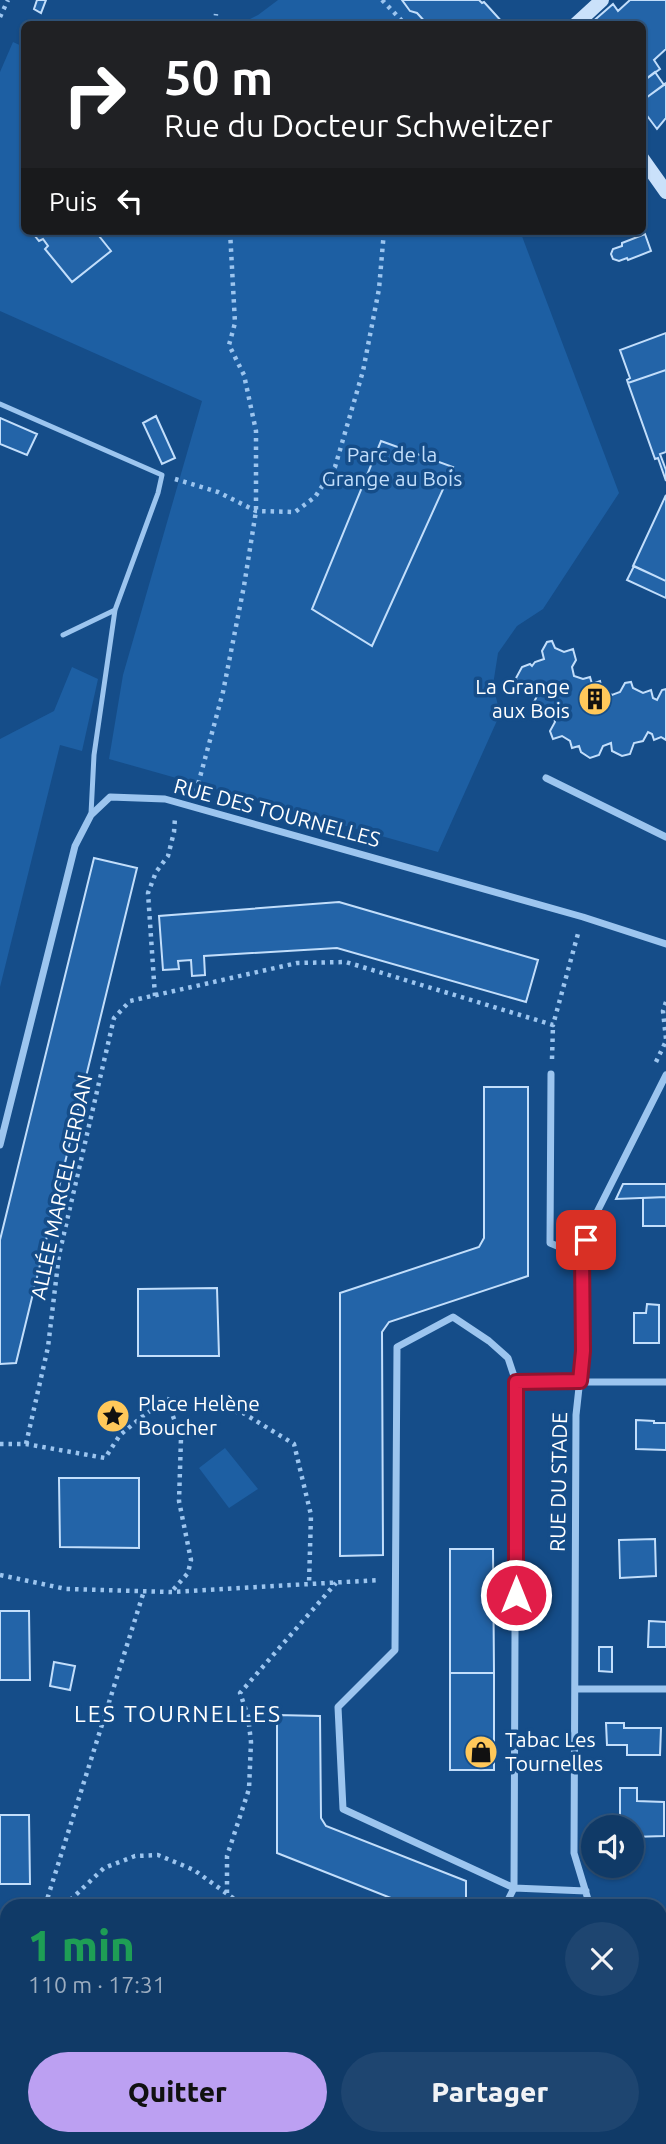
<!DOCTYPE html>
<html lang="fr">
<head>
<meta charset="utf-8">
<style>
	:root { --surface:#103a67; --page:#1e4570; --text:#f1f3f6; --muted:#9cadc0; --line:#30547b; --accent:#bca0f2 }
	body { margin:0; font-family:Ubuntu,sans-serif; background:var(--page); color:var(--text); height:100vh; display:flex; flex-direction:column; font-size:26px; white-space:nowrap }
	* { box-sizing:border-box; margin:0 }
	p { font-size:23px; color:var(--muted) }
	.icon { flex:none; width:38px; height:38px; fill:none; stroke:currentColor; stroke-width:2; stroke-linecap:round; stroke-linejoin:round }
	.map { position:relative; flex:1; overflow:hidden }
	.side { position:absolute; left:0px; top:1899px; width:667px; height:247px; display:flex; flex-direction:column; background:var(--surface); border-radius:21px 21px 0 0; box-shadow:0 2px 5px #0004,0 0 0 2px var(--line) }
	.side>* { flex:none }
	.guide { position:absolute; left:21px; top:21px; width:625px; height:214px; border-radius:10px; box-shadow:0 2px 5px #0004,0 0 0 2px var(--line); background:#202124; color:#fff; overflow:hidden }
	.tools { position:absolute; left:581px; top:1815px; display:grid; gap:14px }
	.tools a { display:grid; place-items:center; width:63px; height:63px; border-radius:50%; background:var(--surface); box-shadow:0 2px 5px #0004,0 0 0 2px var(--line); font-size:35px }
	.pin { position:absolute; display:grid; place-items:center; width:60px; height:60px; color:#fff; margin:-30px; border-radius:14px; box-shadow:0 4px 10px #0006 }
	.me { position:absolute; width:77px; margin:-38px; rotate:0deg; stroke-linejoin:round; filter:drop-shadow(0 0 5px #0008) }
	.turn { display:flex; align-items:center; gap:24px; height:147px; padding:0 28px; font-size:32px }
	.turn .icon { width:91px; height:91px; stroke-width:2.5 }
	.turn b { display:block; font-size:49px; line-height:60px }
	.then { display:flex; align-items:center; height:66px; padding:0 28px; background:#0003; gap:14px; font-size:26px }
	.round { display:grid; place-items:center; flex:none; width:74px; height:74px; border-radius:37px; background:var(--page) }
	.head { display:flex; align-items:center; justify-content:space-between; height:119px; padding:0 28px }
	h1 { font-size:42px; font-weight:800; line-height:52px; color:#1e9e55 }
	.button { display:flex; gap:14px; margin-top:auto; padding:14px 28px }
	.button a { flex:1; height:80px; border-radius:42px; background:var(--accent); color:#111; font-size:28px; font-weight:800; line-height:80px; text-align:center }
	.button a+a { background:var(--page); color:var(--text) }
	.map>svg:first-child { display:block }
	.green { fill:#1d5fa3 }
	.building { fill:#2364a8; stroke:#c2defb; stroke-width:2 }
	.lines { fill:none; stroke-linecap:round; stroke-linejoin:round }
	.path { stroke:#9cc5ef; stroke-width:4.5; stroke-dasharray:3.5 5; stroke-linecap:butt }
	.lane { stroke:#9cc5ef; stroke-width:5 }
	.street { stroke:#9cc5ef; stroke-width:7 }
	.secondary { stroke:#cae1fa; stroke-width:14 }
	.route-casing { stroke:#92132f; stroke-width:18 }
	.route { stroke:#e11d48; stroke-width:12 }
	.labels { text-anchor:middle; stroke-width:7; stroke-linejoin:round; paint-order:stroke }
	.park-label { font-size:21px; fill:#c2defb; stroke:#154d89 }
	.poi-label { font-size:21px; fill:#fff; stroke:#154d89; text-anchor:start }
	.street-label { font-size:21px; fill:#fff; stroke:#154d89 }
	.neighbourhood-label { font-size:23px; letter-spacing:2px; fill:#fff; stroke:#154d89 }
</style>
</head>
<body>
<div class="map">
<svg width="666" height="2144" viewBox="0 0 666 2144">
	<rect width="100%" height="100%" fill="#154d89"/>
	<path class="green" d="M 278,0 L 402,0 L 409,11 L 417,13 L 427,24 L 240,24 L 258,15 Z
		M 13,42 L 24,47 L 24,231 L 520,231 L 619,493 L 543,609 L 517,626 L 498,653 L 493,685 L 500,714 L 438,852 L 109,759 L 123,675 L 202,401 L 0,311 L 0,72 Z
		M 72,667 L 98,679 L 82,751 L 60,745 L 0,987 L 0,739 L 54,711 Z
		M 225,1448 L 258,1489 L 229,1508 L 199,1468 Z"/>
	<path class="building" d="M 37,0 L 46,0 L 41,13 L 34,9 Z
		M 402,0 L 479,0 L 482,3 L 484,2 L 504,24 L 427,24 L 417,13 L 410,11 Z
		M 630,0 L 666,0 L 666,49 L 654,60 L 660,69 L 642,82 L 642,24 L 590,24 L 613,4 L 618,11 Z
		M 655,72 L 664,85 L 643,100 L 642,82 Z
		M 666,83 L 666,118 L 657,129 L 642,109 L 642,101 Z
		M 31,231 L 95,231 L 111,251 L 72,282 L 45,249 L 48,246 L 43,239 L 39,241 Z
		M 645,234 L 651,251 L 628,260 L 627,258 L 619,261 L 613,259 L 611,254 L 613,249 L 622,246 L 622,243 Z
		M 666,333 L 666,370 L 628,383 L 627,380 L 630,378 L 620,350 Z
		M 666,370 L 666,452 L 660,454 L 666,470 L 666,481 L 658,458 L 655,459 L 628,383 Z
		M 156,416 L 175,458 L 162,464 L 143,423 Z
		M 0,418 L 37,434 L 27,455 L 0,444 Z
		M 381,441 L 453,467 L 372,646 L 312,609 Z
		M 666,495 L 666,581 L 633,566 Z
		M 634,566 L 666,581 L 666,598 L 627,580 Z
		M 552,641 L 555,648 L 564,652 L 573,649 L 576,660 L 572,667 L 574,676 L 583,679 L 590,677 L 592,684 L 600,681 L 602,690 L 612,695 L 620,692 L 625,683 L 631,682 L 633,688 L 643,693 L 651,690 L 653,698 L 657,700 L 662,690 L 666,689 L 666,740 L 661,737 L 654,740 L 652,734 L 648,732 L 643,741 L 634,743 L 630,754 L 622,756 L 612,751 L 611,743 L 603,746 L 599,755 L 590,758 L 581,752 L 579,746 L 572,748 L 570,741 L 562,736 L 553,739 L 550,731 L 555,722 L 552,713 L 543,709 L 535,712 L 533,704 L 538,694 L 537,687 L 528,682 L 518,685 L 516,678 L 522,667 L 530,664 L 532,666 L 535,662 L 544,659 L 542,651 L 547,642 Z
		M 94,858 L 137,868 L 16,1363 L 0,1364 L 0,1240 Z
		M 339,902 L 538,960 L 526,1002 L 337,948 L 204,956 L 205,975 L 192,976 L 191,960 L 178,961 L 179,969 L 163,970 L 159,916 Z
		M 484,1087 L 528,1087 L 528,1276 L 389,1322 L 382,1332 L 383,1555 L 340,1556 L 340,1293 L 479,1247 L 484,1238 Z
		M 623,1184 L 666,1184 L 666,1197 L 616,1199 Z
		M 666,1197 L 666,1226 L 643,1226 L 643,1198 Z
		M 217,1288 L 219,1356 L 138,1356 L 138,1289 Z
		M 647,1304 L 659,1305 L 659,1343 L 634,1343 L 634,1313 L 646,1313 Z
		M 636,1420 L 654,1421 L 654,1423 L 666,1423 L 666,1450 L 636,1449 Z
		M 59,1478 L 139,1478 L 139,1548 L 60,1547 Z
		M 655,1539 L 656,1576 L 620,1578 L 619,1540 Z
		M 450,1549 L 493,1549 L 494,1673 L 450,1673 Z
		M 0,1611 L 29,1611 L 30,1680 L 0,1680 Z
		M 649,1621 L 666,1622 L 666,1647 L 648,1647 Z
		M 599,1647 L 612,1647 L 612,1672 L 599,1671 Z
		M 54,1662 L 75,1666 L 70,1690 L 50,1686 Z
		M 450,1673 L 494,1673 L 494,1770 L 450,1770 Z
		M 277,1715 L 320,1716 L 321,1818 L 326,1826 L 466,1881 L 466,1906 L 411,1906 L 277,1853 Z
		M 606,1723 L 624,1723 L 624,1728 L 661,1728 L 660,1755 L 627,1755 L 627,1745 L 607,1745 Z
		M 620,1788 L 637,1788 L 637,1801 L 664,1802 L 664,1836 L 632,1837 L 632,1827 L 620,1827 Z
		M 0,1815 L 29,1815 L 30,1884 L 0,1884 Z
		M 660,1928 L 666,1928 L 666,1973 L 660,1973 Z
		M 0,2013 L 7,2013 L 7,2082 L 0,2082 Z
		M 660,2073 L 666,2073 L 666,2144 L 657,2144 L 657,2138 L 660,2138 Z
		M 422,2138 L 466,2138 L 466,2144 L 422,2144 Z"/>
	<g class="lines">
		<path class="path" d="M 382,0 L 405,24
			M 0,17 L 8,0
			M 215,24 L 216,14
			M 175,479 L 218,492 L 256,511 L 295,512 L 315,497 L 335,467 L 363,371 L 379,289 L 384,231
			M 196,792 L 223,692 L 244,586 L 256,511 L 256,431 L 244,375 L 229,345 L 235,323 L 230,231
			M 155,996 L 148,893 L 156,872 L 168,856 L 174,832 L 175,818
			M 666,1002 L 663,1011 L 666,1039
			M 552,1059 L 553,1025
			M 656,1062 L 666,1041
			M 167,1399 L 243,1413 L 294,1444 L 311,1515 L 309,1584
			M 167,1400 L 181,1438 L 179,1501 L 191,1560 L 188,1573 L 172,1591
			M 0,1444 L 26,1444 L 105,1458 L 120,1435 L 143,1416 L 167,1399
			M 26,1444 L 48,1347 L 59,1255 L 114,1018 L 130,1001 L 297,963 L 346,962 L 553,1025 L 579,930
			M 0,1575 L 66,1589 L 172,1592 L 379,1580
			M 227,1893 L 227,1856 L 249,1789 L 251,1742 L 248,1716 L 240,1693 L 336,1583
			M 45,1906 L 144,1591
			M 64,1906 L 104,1868 L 135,1856 L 158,1855 L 194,1870 L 244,1906
			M 0,1974 L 7,1975
			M 205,2138 L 208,2144
			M 560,2138 L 560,2144
			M 174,2144 L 175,2138
			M 267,2144 L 269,2138"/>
		<path class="lane" d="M 0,404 L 162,475 L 158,493 L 115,610 L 94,755 L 91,814
			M 63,635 L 115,610"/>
		<path class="street" d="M 546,778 L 666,837
			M 551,1074 L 550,1243 L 581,1256
			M 0,1145 L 75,846 L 91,815 L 110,797 L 165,799 L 583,917 L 666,944
			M 576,1689 L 666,1689
			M 586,1891 L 514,1888 L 516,1382 L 666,1382
			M 505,1906 L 514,1888 L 343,1809 L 338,1707 L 395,1650 L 397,1347 L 453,1317 L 489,1341 L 508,1358 L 516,1382
			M 590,1906 L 574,1853 L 576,1415 L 583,1351 L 581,1256 L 591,1224 L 666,1075
			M 497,2138 L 497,2144
			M 598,2138 L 598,2144"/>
		<path class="secondary" d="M 576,24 L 602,0
			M 642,158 L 666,192"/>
	</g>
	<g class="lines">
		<defs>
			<path id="route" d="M 516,1595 L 516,1382 L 580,1381 L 583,1351 L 582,1255 L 586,1240"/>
		</defs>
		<use href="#route" class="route-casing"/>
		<use href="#route" class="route"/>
	</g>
	<defs>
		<symbol id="building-disc" viewBox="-11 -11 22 22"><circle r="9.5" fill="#ffc85a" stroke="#154d89"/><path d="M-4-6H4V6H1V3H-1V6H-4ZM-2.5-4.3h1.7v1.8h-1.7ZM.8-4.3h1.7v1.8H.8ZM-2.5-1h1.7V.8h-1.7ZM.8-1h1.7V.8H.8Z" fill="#111"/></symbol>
		<symbol id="sight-disc" viewBox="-11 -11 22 22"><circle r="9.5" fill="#ffc85a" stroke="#154d89"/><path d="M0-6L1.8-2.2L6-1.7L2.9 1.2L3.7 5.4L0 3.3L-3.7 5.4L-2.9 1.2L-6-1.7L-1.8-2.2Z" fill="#111"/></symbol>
		<symbol id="shop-disc" viewBox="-11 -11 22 22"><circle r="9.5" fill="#ffc85a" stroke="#154d89"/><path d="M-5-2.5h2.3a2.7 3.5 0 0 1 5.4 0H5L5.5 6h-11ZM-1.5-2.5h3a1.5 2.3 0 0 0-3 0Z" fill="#111"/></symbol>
	</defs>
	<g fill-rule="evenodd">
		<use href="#building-disc" x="576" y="680" width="38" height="38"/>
		<use href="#sight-disc" x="94" y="1397" width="38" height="38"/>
		<use href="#shop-disc" x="462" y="1733" width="38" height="38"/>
	</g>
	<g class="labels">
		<g class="park-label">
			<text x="392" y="462">Parc de la<tspan x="392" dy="24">Grange au Bois</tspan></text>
		</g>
		<g class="poi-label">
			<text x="570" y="694" text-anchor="end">La Grange<tspan x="570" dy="24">aux Bois</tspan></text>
			<text x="138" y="1411">Place Helène<tspan x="138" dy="24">Boucher</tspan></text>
			<text x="505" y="1747">Tabac Les<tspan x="505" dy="24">Tournelles</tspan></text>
		</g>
		<g class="street-label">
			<text transform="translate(277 813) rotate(15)" y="7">RUE DES TOURNELLES</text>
			<text transform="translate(62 1187) rotate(-78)" y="7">ALLÉE MARCEL CERDAN</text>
			<text transform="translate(559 1482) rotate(-89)" y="7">RUE DU STADE</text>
		</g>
		<g class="neighbourhood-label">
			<text x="178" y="1722">LES TOURNELLES</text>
		</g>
	</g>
</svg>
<div class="tools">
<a><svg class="icon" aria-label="sound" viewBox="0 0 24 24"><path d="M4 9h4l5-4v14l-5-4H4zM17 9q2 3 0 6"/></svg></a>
</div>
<div class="pin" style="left:586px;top:1240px;background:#d93025"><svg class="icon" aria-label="arrive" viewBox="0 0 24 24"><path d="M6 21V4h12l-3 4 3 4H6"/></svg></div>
<svg class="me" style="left:516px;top:1595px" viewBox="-20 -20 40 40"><circle r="17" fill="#e11d48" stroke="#fff" stroke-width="3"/><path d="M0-11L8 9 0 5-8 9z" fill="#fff"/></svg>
<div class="guide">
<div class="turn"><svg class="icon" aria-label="right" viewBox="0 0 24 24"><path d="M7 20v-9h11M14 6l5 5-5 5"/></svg><div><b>50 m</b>Rue du Docteur Schweitzer</div></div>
<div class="then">Puis<svg class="icon" aria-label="left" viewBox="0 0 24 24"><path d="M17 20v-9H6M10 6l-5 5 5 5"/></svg></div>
</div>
<section class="side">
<div class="head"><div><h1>1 min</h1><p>110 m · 17:31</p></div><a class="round"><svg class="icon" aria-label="close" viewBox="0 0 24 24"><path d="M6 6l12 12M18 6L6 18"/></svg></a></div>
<div class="button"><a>Quitter</a><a>Partager</a></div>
</section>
</div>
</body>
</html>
